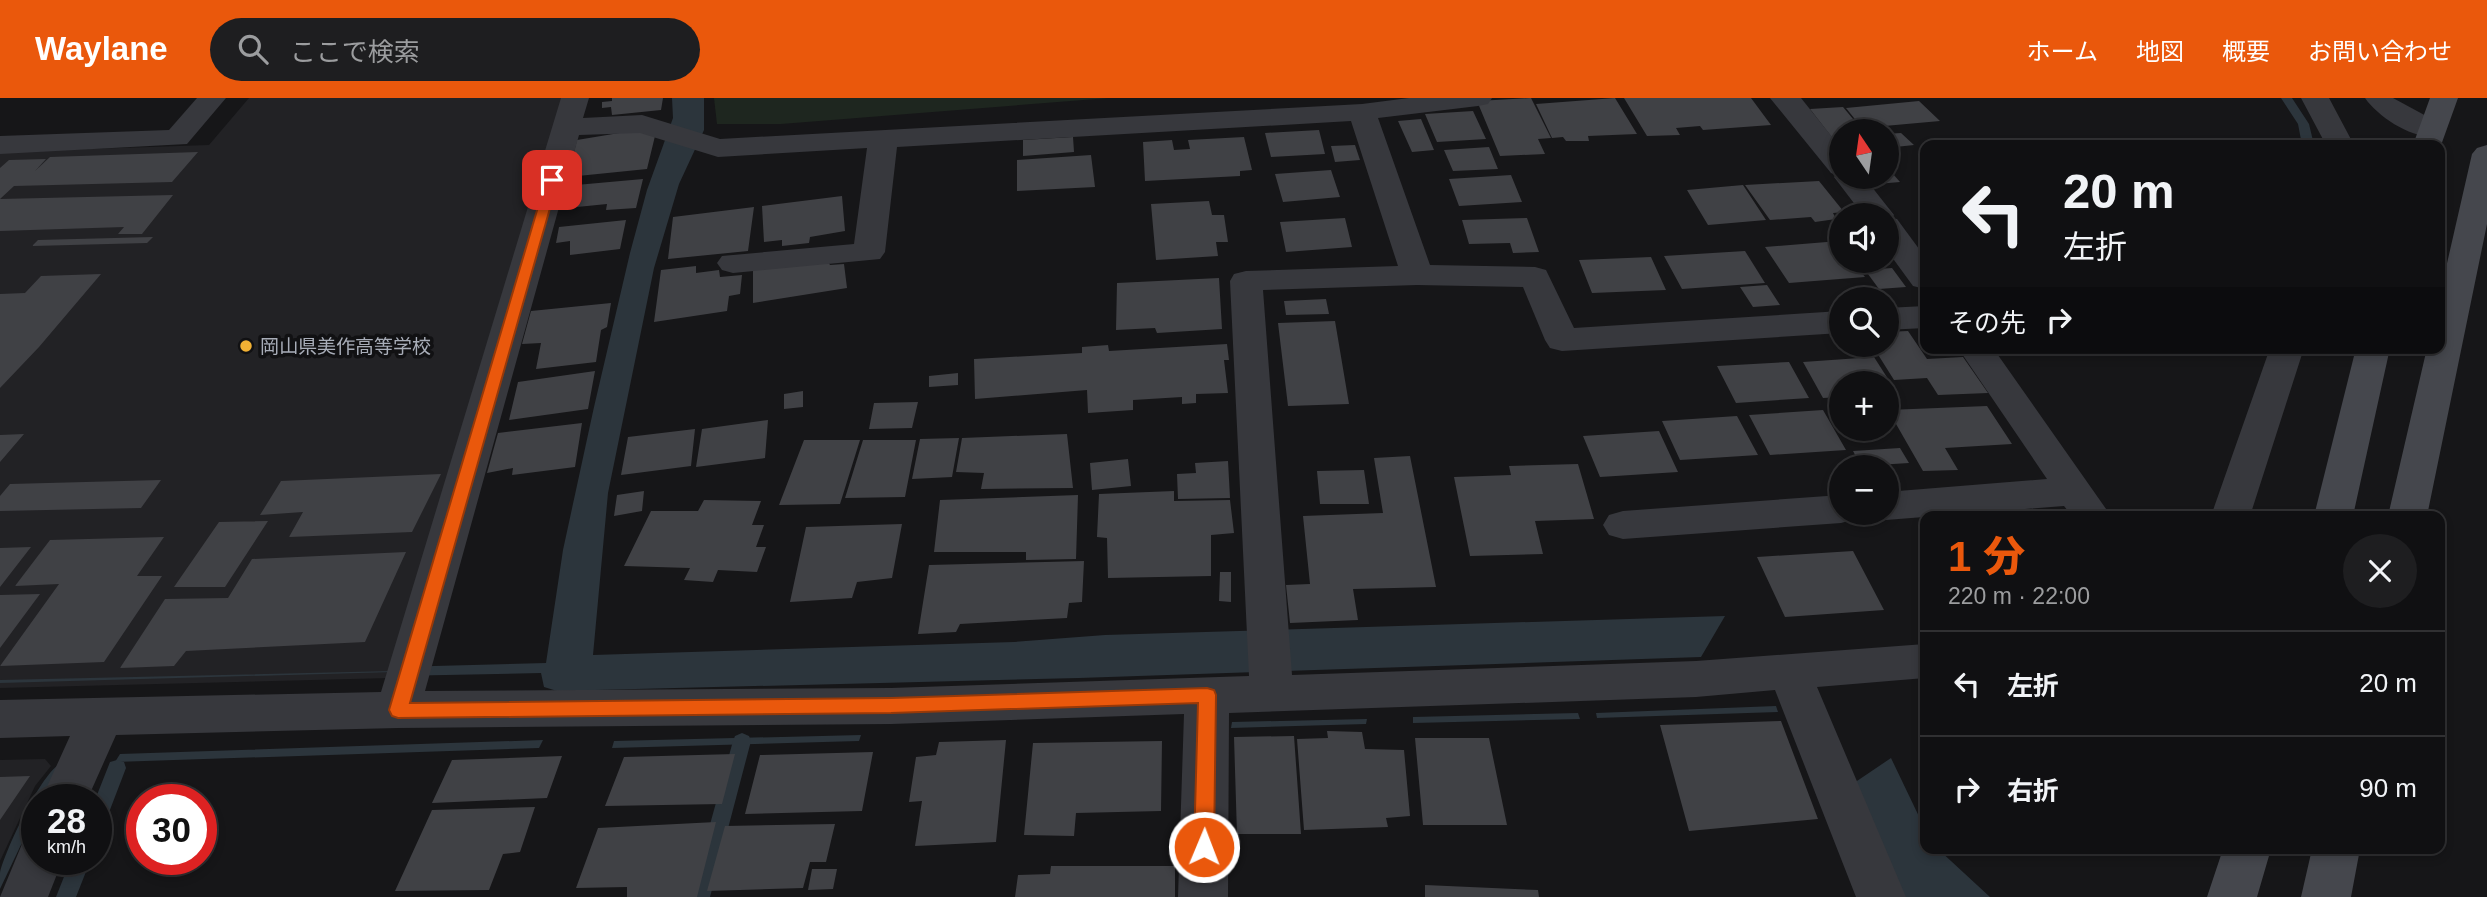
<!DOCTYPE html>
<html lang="ja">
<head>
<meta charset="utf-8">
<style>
	:root { --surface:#101012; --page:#1e1e20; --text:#f1f3f6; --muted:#9c9d9f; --line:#303032; --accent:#ea580c }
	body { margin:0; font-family:Arial,"Noto Sans JP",sans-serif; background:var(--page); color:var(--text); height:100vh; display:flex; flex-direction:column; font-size:26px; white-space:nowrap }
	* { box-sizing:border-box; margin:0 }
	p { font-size:23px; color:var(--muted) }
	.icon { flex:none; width:38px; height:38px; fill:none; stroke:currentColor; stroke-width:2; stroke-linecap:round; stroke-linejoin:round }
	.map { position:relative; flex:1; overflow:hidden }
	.details { position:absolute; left:1920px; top:413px; width:525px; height:343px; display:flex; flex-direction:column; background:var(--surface); border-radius:14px; box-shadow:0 4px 10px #0003,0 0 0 2px var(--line) }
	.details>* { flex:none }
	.guide { position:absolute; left:1920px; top:42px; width:525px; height:214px; border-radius:14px; box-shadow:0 4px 10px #0003,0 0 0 2px var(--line); background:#101012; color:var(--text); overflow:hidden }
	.needle { width:46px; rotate:347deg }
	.buttons { position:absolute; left:1829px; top:21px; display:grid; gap:14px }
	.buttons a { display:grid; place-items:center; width:70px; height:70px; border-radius:50%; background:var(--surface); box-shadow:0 4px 10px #0003,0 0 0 2px var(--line); font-size:35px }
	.speed { position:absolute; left:21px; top:686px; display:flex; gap:14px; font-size:35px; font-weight:700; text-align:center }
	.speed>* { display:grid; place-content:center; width:91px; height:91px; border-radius:50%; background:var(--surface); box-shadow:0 4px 10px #0003,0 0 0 2px var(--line); line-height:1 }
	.speed small { font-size:18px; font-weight:400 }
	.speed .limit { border:10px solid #d22; background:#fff; color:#111 }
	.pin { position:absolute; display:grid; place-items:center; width:60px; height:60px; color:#fff; margin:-30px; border-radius:14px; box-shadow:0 4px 10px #0006 }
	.me { position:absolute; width:77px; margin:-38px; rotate:1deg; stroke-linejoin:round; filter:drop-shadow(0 0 5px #0008) }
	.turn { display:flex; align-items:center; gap:24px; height:147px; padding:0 28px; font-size:32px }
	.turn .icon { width:91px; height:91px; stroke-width:2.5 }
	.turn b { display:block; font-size:49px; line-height:60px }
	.then { display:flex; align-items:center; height:66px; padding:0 28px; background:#0003; gap:14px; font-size:26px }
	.round { display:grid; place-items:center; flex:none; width:74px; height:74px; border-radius:37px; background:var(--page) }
	.head { display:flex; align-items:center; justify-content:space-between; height:119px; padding:0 28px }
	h1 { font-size:42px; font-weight:800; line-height:52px; color:var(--accent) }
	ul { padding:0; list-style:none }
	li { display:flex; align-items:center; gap:21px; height:105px; padding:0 28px; border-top:2px solid var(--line) }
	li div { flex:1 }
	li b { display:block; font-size:26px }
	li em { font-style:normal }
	header { display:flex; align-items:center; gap:42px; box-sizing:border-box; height:98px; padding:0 35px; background:var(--accent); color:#fff }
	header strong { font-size:33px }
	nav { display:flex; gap:38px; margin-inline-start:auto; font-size:24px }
	.search { width:490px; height:63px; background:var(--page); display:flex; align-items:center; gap:18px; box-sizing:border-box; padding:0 24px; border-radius:38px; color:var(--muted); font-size:26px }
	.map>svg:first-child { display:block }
	.built { fill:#222225 }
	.green { fill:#1e261f }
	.water { fill:#2c353c }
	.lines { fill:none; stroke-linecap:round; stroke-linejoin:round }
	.stream { fill:#2c353c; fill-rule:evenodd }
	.building { fill:#404145 }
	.minor { fill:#37383d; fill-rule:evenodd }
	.secondary { fill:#45474d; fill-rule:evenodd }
	.route { fill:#ea580c; stroke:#983908; stroke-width:2 }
	.poi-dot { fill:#f2b134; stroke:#111113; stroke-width:2.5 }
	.labels { text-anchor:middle; stroke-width:7; stroke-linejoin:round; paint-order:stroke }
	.poi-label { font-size:19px; fill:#a8adb8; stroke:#111113; text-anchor:start }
</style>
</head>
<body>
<header>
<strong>Waylane</strong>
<div class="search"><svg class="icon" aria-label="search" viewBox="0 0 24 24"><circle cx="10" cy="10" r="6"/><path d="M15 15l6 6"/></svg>ここで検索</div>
<nav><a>ホーム</a><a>地図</a><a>概要</a><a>お問い合わせ</a></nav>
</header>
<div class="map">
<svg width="2487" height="799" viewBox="0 0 2487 799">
	<rect width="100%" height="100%" fill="#161618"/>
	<path class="built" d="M 249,0 L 564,0 L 390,580 L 0,590 L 0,54 L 209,47 Z
		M 45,661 L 51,668 L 35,688 L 0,763 L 0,662 Z"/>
	<path class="green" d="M 714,0 L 1109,0 L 781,26 L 717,26 Z"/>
	<path class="water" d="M 672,0 L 704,0 L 704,32 L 679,86 L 654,170 L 608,395 L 593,557 L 1014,544 L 1105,537 L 1725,518 L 1701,559 L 1079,580 L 557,593 L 544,589 L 541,575 L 394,578 L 394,574 L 0,585 L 0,582 L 393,573 L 396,569 L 546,565 L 563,452 L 594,309 L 630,155 L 647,92 L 673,20 Z
		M 2281,0 L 2292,0 L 2309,26 L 2314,47 L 2302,47 L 2298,26 Z
		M 1776,608 L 1778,614 L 1597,620 L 1596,615 Z
		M 1578,615 L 1580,621 L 1413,625 L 1413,619 Z
		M 1367,621 L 1366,626 L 1231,630 L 1232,624 Z
		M 861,637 L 859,643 L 612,650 L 614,643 Z
		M 543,642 L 539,650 L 115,664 L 120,656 Z
		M 1891,660 L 1925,731 L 1925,751 L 1938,751 L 1990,799 L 1900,799 L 1854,685 Z
		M 61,666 L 42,702 L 37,702 L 37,713 L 0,791 C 0,786 0,780 0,775 C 4,755 43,671 61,666 Z"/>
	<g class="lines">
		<path class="stream" d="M 742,635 L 749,638 L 751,643 L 710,799 L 690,799 L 733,643 L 735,638 Z
			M 117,662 L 124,664 L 126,670 L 103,730 L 96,732 L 95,702 L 110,664 Z
			M 71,761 L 91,761 L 76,799 L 56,799 Z"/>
	</g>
	<path class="building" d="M 612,0 L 663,0 L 661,12 L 612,17 L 611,9 L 602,10 L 602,4 L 612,3 Z
		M 1531,0 L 1551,40 L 1538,41 L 1545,56 L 1500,58 L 1477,3 Z
		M 1615,0 L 1637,36 L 1588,38 L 1589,43 L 1566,43 L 1563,39 L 1552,40 L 1536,6 Z
		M 1624,0 L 1751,0 L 1771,27 L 1703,32 L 1700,28 L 1676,30 L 1680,37 L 1647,38 Z
		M 1919,3 L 1940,23 L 1862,30 L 1846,10 Z
		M 1843,9 L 1863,33 L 1841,33 L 1841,51 L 1810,11 Z
		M 1473,13 L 1486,41 L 1437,44 L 1425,16 Z
		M 1421,21 L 1434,52 L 1412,54 L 1398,23 Z
		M 637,32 L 655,38 L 647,71 L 568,79 L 577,42 Z
		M 1319,32 L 1325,56 L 1271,59 L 1265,35 Z
		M 1901,35 L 1914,47 L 1886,50 L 1886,36 Z
		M 1073,39 L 1074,54 L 1023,58 L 1023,42 Z
		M 1244,39 L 1252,72 L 1240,73 L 1240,78 L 1145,83 L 1143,44 L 1172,42 L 1174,52 L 1190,51 L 1188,42 Z
		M 1355,47 L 1360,62 L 1335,64 L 1331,48 Z
		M 1489,49 L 1498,71 L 1453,73 L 1444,52 Z
		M 198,54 L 172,84 L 14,88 L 0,101 L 173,97 L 142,136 L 118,136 L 124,129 L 0,133 L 0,70 L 9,62 L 46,61 L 35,73 L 50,59 Z
		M 1091,57 L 1095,89 L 1017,93 L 1017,62 Z
		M 1886,68 L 1900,84 L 1877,86 L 1872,79 L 1886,79 Z
		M 1331,72 L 1340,99 L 1283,104 L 1275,76 Z
		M 1511,77 L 1522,104 L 1459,108 L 1449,81 Z
		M 643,81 L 636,110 L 606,112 L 607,106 L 577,109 L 578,103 L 558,106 L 565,88 Z
		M 1819,83 L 1844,114 L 1833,115 L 1836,121 L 1815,124 L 1811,119 L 1770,122 L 1745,87 Z
		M 1743,87 L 1766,122 L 1708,127 L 1687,92 Z
		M 842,98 L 845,133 L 810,139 L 809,145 L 782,148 L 782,142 L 764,144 L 762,108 Z
		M 1209,103 L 1212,117 L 1224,117 L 1228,144 L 1216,144 L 1218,158 L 1156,162 L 1151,106 Z
		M 754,109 L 748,153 L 668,161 L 673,119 Z
		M 1345,120 L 1352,149 L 1286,154 L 1280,124 Z
		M 1527,120 L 1539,154 L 1513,155 L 1510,145 L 1469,146 L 1462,122 Z
		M 626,122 L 620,151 L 570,157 L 570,143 L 556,145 L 559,129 Z
		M 153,139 L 147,145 L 32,148 L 38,142 Z
		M 1839,143 L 1841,163 L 1853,163 L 1865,179 L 1789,185 L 1765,149 Z
		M 1745,153 L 1765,185 L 1682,191 L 1664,158 Z
		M 1651,159 L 1666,192 L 1592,195 L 1579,162 Z
		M 827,162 L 830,167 L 844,166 L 847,190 L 753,205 L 753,172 Z
		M 696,168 L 696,175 L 719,172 L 720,179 L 742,177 L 740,196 L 729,198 L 727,213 L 654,224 L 661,172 Z
		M 1892,170 L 1906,189 L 1879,191 L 1865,172 Z
		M 101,176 L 39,249 L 0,290 L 0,196 L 25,195 L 41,178 Z
		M 1219,180 L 1222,231 L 1157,235 L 1155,230 L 1116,232 L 1117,185 Z
		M 1767,187 L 1780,207 L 1753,209 L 1740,189 Z
		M 1326,201 L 1329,216 L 1286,217 L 1284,203 Z
		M 611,205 L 607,229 L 601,232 L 596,264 L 536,271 L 541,245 L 522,246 L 531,213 Z
		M 1335,223 L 1349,306 L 1288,308 L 1278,225 Z
		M 1908,233 L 1927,261 L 1963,259 L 1988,295 L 1938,297 L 1927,280 L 1894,282 L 1872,247 L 1886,247 L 1886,234 Z
		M 1227,246 L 1229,262 L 1224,262 L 1228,295 L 1196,296 L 1196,305 L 1182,306 L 1182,299 L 1133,302 L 1133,312 L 1088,315 L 1087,292 L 975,301 L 974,261 L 1082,255 L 1082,249 L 1108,247 L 1109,253 Z
		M 1874,259 L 1897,295 L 1886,296 L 1886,285 L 1841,285 L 1841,299 L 1823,300 L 1803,264 Z
		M 1789,264 L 1809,300 L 1736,305 L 1717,268 Z
		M 595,273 L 588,311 L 509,322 L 518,284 Z
		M 958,275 L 958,287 L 929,289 L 929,278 Z
		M 803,293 L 803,309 L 784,311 L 784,296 Z
		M 918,304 L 912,330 L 869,331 L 874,305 Z
		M 1987,308 L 2012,346 L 1945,350 L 1958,372 L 1923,373 L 1888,312 Z
		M 1823,312 L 1846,352 L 1770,357 L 1749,317 Z
		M 1737,318 L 1758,357 L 1680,362 L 1662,323 Z
		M 768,322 L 765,360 L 696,369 L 702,331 Z
		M 582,325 L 575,369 L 512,377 L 513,370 L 487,375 L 498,335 Z
		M 695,331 L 691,368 L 621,377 L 628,339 Z
		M 1659,333 L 1678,374 L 1600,379 L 1583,338 Z
		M 24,336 L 0,364 L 0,337 Z
		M 1067,336 L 1073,390 L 981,391 L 984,375 L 956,374 L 962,340 Z
		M 959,340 L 952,379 L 912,381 L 920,341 Z
		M 804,342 L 860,342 L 840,406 L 779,407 Z
		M 863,342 L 916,342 L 905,399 L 845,400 Z
		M 1900,350 L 1909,365 L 1861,368 L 1853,353 Z
		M 1410,358 L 1436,489 L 1353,491 L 1358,522 L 1290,525 L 1286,487 L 1310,486 L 1303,418 L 1383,415 L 1374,360 Z
		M 1128,361 L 1131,388 L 1092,392 L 1090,365 Z
		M 1228,363 L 1230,400 L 1178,401 L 1177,376 L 1196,375 L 1195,365 Z
		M 1578,366 L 1594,421 L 1535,423 L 1543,456 L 1470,458 L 1454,379 L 1511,377 L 1509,368 Z
		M 1364,372 L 1369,406 L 1320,406 L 1317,373 Z
		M 441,376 L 412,434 L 289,439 L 303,414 L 260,417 L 281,383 Z
		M 161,382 L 141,410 L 0,413 L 0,398 L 10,386 Z
		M 644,393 L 642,413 L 614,418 L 617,397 Z
		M 1174,393 L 1174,403 L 1230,402 L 1234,435 L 1211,437 L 1211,478 L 1108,480 L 1107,440 L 1097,439 L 1099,396 Z
		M 1078,397 L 1076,461 L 1026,462 L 1026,454 L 934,454 L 940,402 Z
		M 704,402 L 761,403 L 752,427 L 764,427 L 756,449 L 766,449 L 757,474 L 718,472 L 713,484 L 684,482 L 690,470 L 624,468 L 651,413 L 698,413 Z
		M 268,423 L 225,489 L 174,489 L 219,424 Z
		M 902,426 L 892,480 L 857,484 L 852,500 L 790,504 L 806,429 Z
		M 164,439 L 137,478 L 162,478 L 104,564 L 0,568 L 59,486 L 15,488 L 50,442 Z
		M 31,449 L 0,489 L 0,450 Z
		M 1853,453 L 1884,512 L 1785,519 L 1757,459 Z
		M 406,454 L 365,544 L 186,553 L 174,568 L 120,570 L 165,501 L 228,500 L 252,461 Z
		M 1084,463 L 1082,504 L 1069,505 L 1067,520 L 960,526 L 956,534 L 918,536 L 929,467 Z
		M 1220,474 L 1231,474 L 1231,504 L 1219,503 Z
		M 40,496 L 0,550 L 0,497 Z
		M 1781,623 L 1818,721 L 1689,733 L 1660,627 Z
		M 1327,633 L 1362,634 L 1365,651 L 1404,652 L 1410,718 L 1386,720 L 1388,729 L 1304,732 L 1297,641 L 1328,640 Z
		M 1294,638 L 1301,736 L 1237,736 L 1234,639 Z
		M 1415,640 L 1489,640 L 1507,727 L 1423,727 Z
		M 1006,642 L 996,744 L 915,748 L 922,703 L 909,704 L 916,659 L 936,657 L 939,644 Z
		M 1162,643 L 1161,713 L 1076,715 L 1074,738 L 1024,737 L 1033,645 Z
		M 873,654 L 862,713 L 745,716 L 760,657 Z
		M 735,656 L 722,706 L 605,708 L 624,659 Z
		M 562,658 L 547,700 L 432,705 L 452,662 Z
		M 30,678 L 0,722 L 0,679 Z
		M 535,709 L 520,754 L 503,756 L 489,792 L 395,793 L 432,712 Z
		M 716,724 L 697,799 L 627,799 L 627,789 L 576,790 L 598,730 Z
		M 835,726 L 826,764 L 810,764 L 803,790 L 707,793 L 725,728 Z
		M 1051,768 L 1175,768 L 1175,799 L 1015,799 L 1018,777 L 1050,776 Z
		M 812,771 L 837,771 L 833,791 L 808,792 Z
		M 1425,787 L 1538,792 L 1539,799 L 1425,799 Z"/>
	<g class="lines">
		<path class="minor" d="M 197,0 L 226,0 L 187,46 L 0,56 L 0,38 L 169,32 Z
			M 561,0 L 589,0 L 583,20 L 642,17 L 720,41 L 1362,6 L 1409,0 L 1492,0 L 1488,6 L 1478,8 L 1378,20 L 1430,167 L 1535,169 L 1546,172 L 1574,230 L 1841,213 L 1841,235 L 1562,253 L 1550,250 L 1545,242 L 1523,189 L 1417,187 L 1263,192 L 1292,577 L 1696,563 L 1925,546 L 1925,580 L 1817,589 L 1906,799 L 1856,799 L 1775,592 L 1696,599 L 1229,615 L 1228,799 L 1178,799 L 1184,616 L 891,626 L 398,630 L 116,637 L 87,702 L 41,702 L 70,638 L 0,640 L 0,602 L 381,594 ZM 1351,23 L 1398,168 L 1246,173 L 1234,176 L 1230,183 L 1249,578 L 891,590 L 425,593 L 579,37 L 640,35 L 718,59 L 867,50 L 854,146 L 722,158 L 717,165 L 722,172 L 733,175 L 880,161 L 885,154 L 897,49 Z
			M 1770,0 L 1801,0 L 1841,50 L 1841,79 L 1864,79 L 1894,117 L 1892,120 L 1897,121 L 1925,159 L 1925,191 L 1913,188 L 1886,151 L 1886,117 L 1863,117 L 1834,79 L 1836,77 L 1831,75 Z
			M 2301,0 L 2329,0 L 2354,47 L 2326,47 Z
			M 2365,0 L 2393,0 L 2441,26 L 2445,32 L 2441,38 C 2416,44 2379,20 2365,0 Z
			M 1925,208 L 1925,230 L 1886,232 L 1886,210 Z
			M 1958,250 L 1993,250 L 2111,418 L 2072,418 L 2064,408 L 1886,422 L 1872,418 L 1870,415 L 1886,415 L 1886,394 L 2047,381 Z
			M 2270,250 L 2304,250 L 2250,418 L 2211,418 Z
			M 1841,397 L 1841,415 L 1858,415 L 1855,421 L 1841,425 L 1623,441 L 1609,437 L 1603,427 L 1609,417 L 1623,413 Z
			M 37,740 L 37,761 L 63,761 L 48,799 L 0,799 L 22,746 Z"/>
		<path class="secondary" d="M 2430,0 L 2458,0 L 2440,50 L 2440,47 L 2413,47 Z
			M 2487,47 L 2487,126 L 2427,418 L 2388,418 L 2427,250 L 2440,250 L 2440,196 L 2472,56 L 2477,50 Z
			M 2356,250 L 2390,250 L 2353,418 L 2314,418 Z
			M 2223,751 L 2271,751 L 2257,799 L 2207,799 Z
			M 2312,751 L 2360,751 L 2351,799 L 2301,799 Z"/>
	</g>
	<path class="route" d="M 552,78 L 558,82 L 410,605 L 891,600 L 1207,590 L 1214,592 L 1216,597 L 1214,749 L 1211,755 L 1204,758 L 1197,755 L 1194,749 L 1198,605 L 891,615 L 398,620 L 392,618 L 389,612 L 546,82 Z"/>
	<circle class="poi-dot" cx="246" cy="248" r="7"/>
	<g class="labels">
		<g class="poi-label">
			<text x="260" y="255">岡山県美作高等学校</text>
		</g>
	</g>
</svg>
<div class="buttons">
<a><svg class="needle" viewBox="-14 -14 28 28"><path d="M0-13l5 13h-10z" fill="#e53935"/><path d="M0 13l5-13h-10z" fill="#9c9d9f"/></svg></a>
<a><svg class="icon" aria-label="sound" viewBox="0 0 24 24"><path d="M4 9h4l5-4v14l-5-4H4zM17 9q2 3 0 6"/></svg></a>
<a><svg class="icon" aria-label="search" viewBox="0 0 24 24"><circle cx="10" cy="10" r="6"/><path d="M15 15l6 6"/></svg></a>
<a>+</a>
<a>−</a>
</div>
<div class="speed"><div>28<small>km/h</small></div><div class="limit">30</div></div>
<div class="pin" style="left:552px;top:82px;background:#d93025"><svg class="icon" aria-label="arrive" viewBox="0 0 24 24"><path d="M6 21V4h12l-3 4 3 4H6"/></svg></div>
<svg class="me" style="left:1204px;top:749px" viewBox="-20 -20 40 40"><circle r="17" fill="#ea580c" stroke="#fff" stroke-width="3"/><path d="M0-11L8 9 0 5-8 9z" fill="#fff"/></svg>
<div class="guide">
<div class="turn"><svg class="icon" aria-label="left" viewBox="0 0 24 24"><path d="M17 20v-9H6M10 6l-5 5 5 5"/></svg><div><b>20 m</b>左折</div></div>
<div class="then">その先<svg class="icon" aria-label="right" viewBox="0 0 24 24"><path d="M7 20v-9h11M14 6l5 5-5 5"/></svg></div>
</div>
<section class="details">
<div class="head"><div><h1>1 分</h1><p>220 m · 22:00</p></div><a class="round"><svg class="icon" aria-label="close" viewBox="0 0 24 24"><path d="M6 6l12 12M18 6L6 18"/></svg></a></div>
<ul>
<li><svg class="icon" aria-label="left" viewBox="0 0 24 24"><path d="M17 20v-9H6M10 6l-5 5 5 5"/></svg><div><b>左折</b></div><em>20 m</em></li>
<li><svg class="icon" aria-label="right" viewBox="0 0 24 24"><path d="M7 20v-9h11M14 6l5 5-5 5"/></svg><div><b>右折</b></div><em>90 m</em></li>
</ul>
</section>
</div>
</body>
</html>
